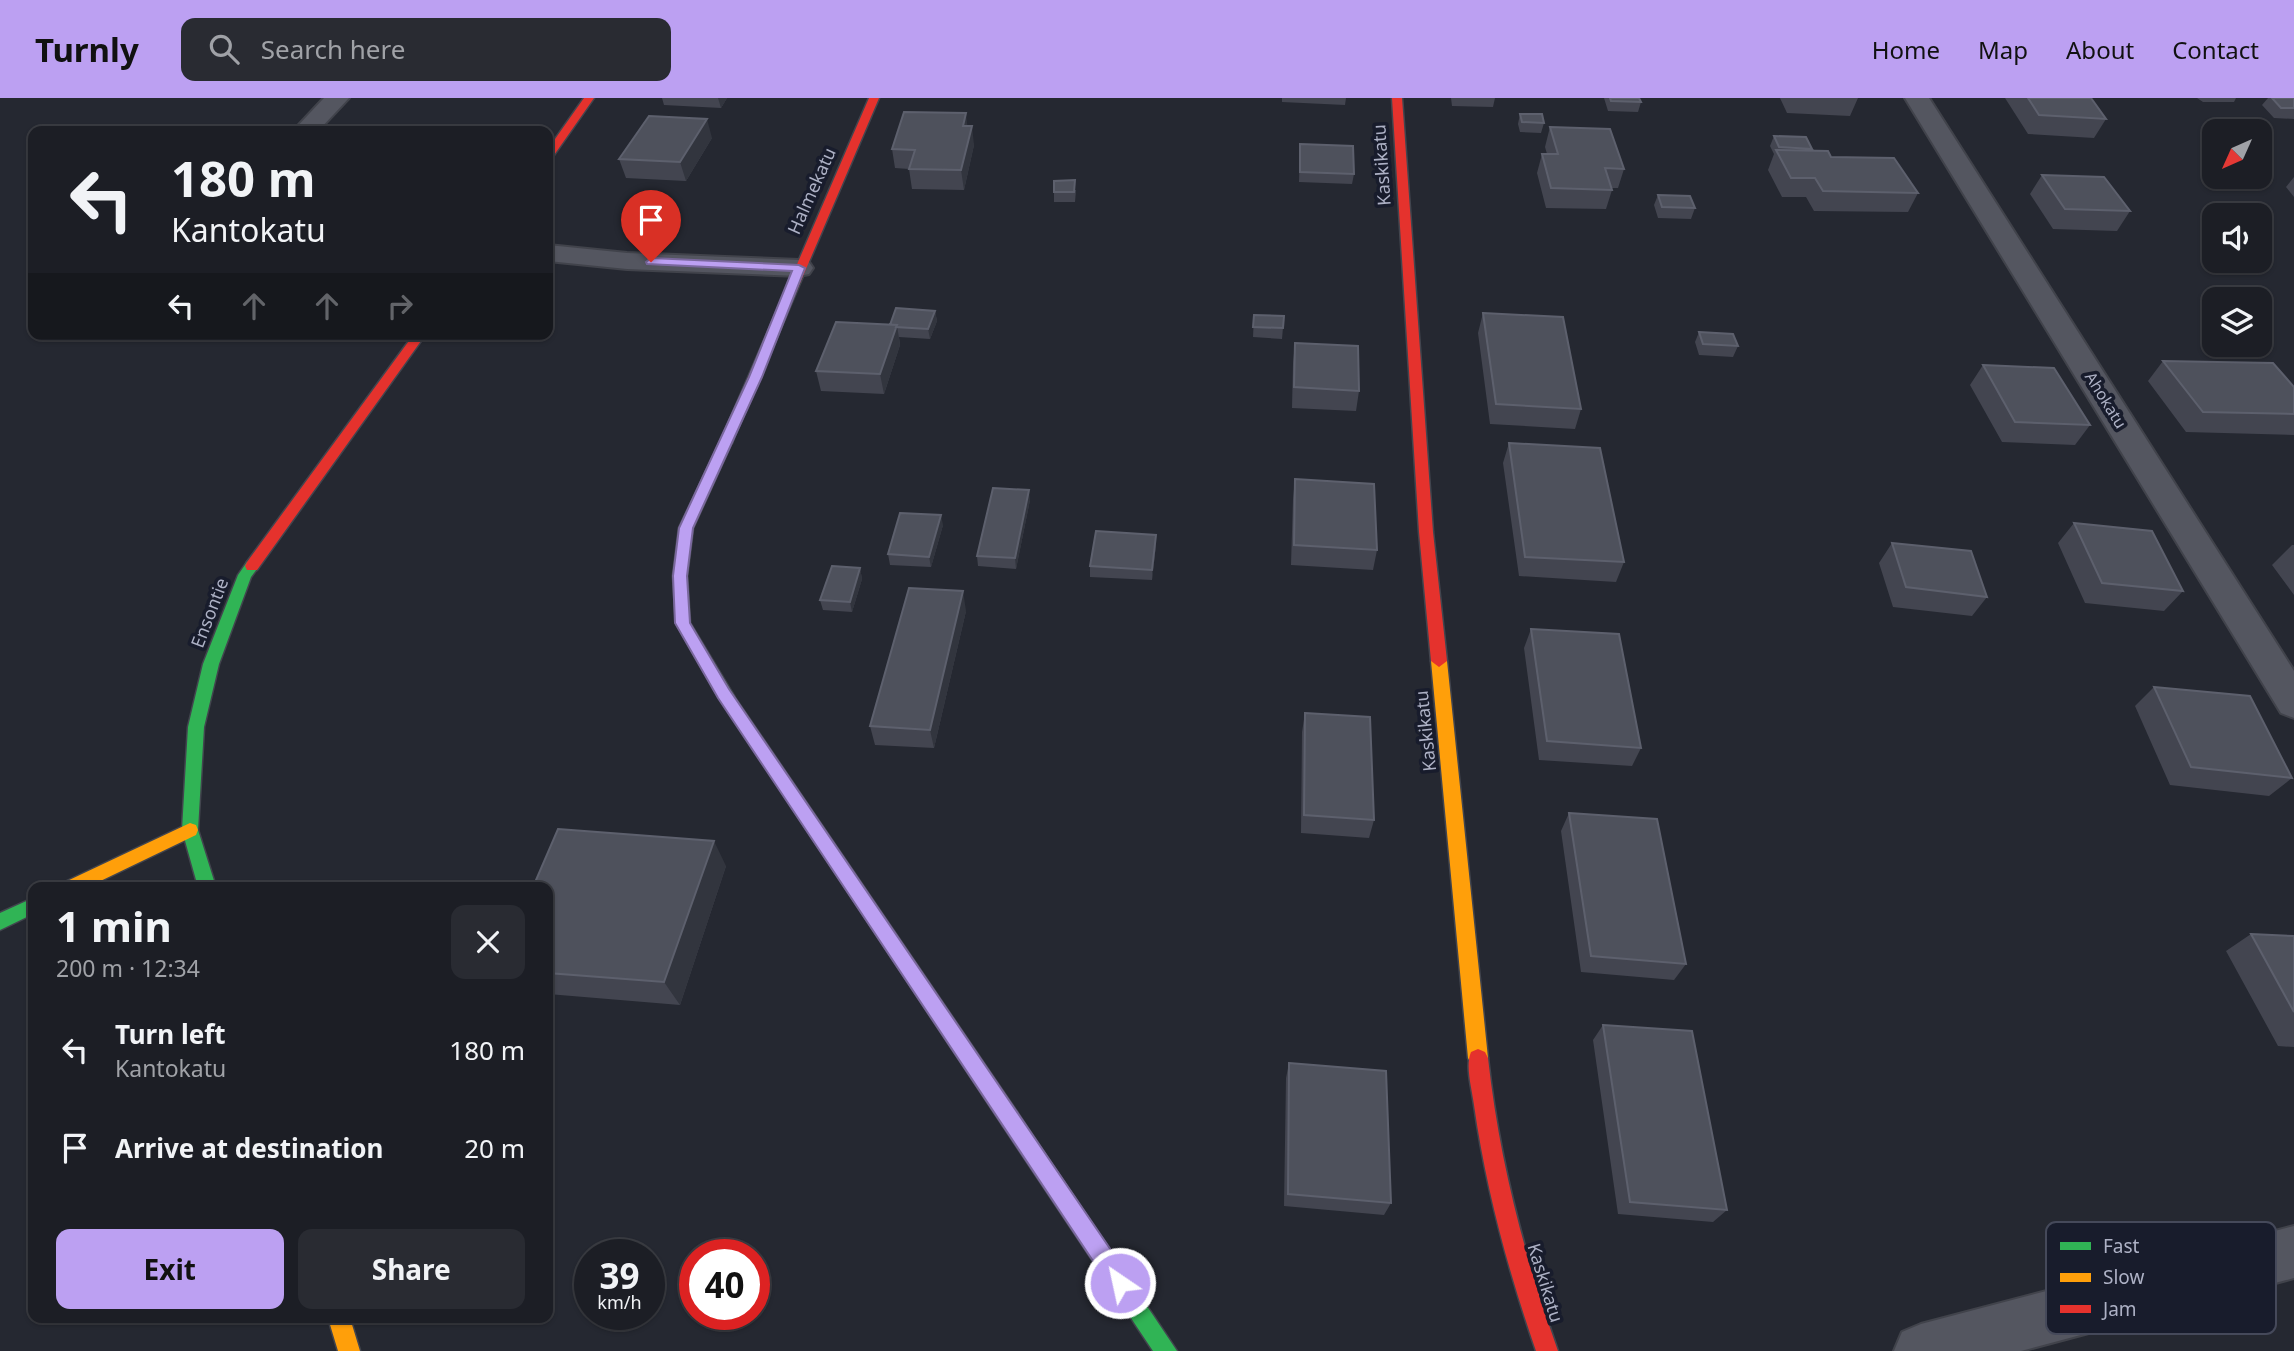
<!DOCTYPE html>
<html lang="en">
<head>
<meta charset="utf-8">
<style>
	:root { --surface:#1c1e25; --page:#292b32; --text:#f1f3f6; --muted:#a0a2a7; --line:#3a3c42; --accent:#bca0f2 }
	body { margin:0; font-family:"Noto Sans",sans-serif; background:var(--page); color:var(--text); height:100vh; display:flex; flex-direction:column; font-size:26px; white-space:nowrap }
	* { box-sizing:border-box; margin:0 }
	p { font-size:23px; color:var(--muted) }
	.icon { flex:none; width:38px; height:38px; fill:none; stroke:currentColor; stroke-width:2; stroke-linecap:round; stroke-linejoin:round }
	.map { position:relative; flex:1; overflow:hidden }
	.panel { position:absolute; left:28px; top:784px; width:525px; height:441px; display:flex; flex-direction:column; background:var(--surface); border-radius:14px; box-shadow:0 2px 5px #0004,0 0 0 2px var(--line) }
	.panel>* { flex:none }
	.top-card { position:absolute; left:28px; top:28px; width:525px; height:214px; border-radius:14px; box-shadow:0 2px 5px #0004,0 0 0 2px var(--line); background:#1c1e25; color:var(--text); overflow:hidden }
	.needle { width:46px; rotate:225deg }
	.buttons { position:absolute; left:2202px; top:21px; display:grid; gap:14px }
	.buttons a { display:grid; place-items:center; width:70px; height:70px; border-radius:14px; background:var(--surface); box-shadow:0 2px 5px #0004,0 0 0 2px var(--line); font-size:35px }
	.speed { position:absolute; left:574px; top:1141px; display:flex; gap:14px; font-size:35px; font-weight:700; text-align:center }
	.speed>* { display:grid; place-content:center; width:91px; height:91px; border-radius:50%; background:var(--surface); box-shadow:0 2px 5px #0004,0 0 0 2px var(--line); line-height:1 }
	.speed small { font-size:18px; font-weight:400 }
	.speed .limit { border:10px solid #d22; background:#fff; color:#111 }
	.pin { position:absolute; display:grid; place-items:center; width:60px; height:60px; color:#fff; margin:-72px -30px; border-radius:50% 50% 50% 0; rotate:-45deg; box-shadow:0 0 7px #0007 }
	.pin .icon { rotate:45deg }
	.me { position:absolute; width:77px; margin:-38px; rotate:326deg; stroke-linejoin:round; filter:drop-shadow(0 0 5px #0008) }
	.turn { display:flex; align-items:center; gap:24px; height:147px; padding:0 28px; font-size:32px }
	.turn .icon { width:91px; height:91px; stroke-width:2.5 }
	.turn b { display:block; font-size:49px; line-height:60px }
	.lanes { display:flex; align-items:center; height:66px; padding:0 28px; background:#0003; justify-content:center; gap:35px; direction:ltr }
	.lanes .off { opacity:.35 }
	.round { display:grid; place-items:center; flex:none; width:74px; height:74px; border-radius:14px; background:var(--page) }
	.headline { display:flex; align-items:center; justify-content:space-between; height:119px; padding:0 28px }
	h1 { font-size:42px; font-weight:700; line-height:52px }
	.primary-button { display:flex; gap:14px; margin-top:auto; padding:14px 28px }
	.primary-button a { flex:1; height:80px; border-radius:14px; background:var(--accent); color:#111; font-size:28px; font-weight:700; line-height:80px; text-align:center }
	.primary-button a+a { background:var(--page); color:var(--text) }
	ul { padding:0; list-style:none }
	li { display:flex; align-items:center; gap:21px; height:98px; padding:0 28px }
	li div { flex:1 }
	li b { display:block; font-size:26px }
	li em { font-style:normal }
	header { display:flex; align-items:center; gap:42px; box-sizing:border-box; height:98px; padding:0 35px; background:var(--accent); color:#111 }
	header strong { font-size:33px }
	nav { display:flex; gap:38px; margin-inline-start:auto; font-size:24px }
	.search { width:490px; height:63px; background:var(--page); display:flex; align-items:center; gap:18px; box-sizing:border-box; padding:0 24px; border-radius:14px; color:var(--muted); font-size:26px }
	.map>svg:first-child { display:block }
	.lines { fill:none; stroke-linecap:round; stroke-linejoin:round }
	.street-casing { stroke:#41434b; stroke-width:4 }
	.fast-casing { stroke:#42454e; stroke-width:3 }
	.slow-casing { stroke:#42454e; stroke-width:3 }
	.jam-casing { stroke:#42454e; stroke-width:3 }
	.street { fill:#545660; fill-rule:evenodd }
	.fast { fill:#30b455; fill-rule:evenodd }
	.slow { fill:#ff9f0a; fill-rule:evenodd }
	.jam { fill:#e5322d; fill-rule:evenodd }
	.wall { fill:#434550 }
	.shaded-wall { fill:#32353e }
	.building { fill:#4e515c; stroke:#5d606d; stroke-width:2 }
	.route { fill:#bca0f2; stroke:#7a689d; stroke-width:2 }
	.labels { text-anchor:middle; stroke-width:7; stroke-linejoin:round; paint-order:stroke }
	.far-street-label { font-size:16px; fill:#adb1c5; stroke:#181c2c }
	.street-label { font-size:18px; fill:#adb1c5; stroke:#181c2c }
	.key { fill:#181c2c; stroke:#45495a; stroke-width:2 }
	.key-label { font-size:19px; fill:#adb1c5 }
</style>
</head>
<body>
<header>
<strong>Turnly</strong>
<div class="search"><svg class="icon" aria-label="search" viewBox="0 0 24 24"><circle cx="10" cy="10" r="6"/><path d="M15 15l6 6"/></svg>Search here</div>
<nav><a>Home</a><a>Map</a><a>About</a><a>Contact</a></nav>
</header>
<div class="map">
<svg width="2294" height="1253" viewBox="0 0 2294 1253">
	<rect width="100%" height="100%" fill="#252831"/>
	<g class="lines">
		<defs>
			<path id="street" d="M 324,0 L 349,0 L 318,33 L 293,33 Z
				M 1905,0 L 1929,0 L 2294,573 L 2294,620 L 2281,615 Z
				M 548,147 L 627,155 L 799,162 L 809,164 L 813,170 L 809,176 L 799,178 L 627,171 L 548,163 Z
				M 2294,1128 L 2294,1180 L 2021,1253 L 1894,1253 L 1902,1234 L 1921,1226 Z"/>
			<path id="fast" d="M 727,338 L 733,342 L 693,430 L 687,478 L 690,525 L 734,598 L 726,604 L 721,602 L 676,525 L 673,478 L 679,430 L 721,342 Z
				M 252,463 L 259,468 L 251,479 L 219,566 L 204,629 L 198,732 L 216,789 L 198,789 L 182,732 L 188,629 L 203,566 L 238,477 L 247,464 Z
				M 33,800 L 33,816 L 0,832 L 0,815 Z
				M 1010,1011 L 1017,1014 L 1177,1253 L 1153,1253 L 1003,1028 L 1000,1021 L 1003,1014 Z"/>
			<path id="slow" d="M 1439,557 L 1447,563 L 1488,960 L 1485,966 L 1478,969 L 1471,966 L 1468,960 L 1431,563 Z
				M 190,725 L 196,727 L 198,732 L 196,737 L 88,789 L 62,789 L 65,784 Z
				M 328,1220 L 350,1220 L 360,1253 L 338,1253 Z"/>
			<path id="jam" d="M 584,0 L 594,0 L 552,60 L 548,61 L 548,51 Z
				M 869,0 L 879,0 L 733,342 L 732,345 L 722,345 L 721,342 Z
				M 1392,0 L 1402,0 L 1433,434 L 1447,563 L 1439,569 L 1431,563 L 1419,434 Z
				M 414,236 L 426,236 L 257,472 L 247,472 L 245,468 L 247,464 Z
				M 726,592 L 731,594 L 1017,1014 L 1020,1021 L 1017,1028 L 1010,1031 L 1003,1028 L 721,602 L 718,598 L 721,594 Z
				M 1478,951 L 1485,954 L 1488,960 C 1499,1061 1524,1157 1558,1253 L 1536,1253 C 1508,1172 1486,1091 1474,1007 C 1472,991 1465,968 1471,954 Z"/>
		</defs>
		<use href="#street" class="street-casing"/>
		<use href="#fast" class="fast-casing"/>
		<use href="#slow" class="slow-casing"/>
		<use href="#jam" class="jam-casing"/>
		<use href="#street" class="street"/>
		<use href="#fast" class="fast"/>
		<use href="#slow" class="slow"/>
		<use href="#jam" class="jam"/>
	</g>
	<path class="wall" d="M 662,0 L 727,0 L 721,10 L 664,7 Z
		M 1282,0 L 1346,0 L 1345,7 L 1282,4 Z
		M 1451,0 L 1495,0 L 1493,9 L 1452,8 Z
		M 1604,0 L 1639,0 L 1641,4 L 1638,14 L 1608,13 Z
		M 1780,0 L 1858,0 L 1850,18 L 1787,15 Z
		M 2005,0 L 2091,0 L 2106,21 L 2094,40 L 2028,36 Z
		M 2197,0 L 2236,0 L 2234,4 L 2203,4 Z
		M 2268,0 L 2294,0 L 2294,21 L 2274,20 L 2262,7 Z
		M 1520,16 L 1544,25 L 1541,35 L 1520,34 L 1518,26 Z
		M 967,28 L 974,47 L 964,92 L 912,91 L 909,71 L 895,70 L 892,51 Z
		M 1550,29 L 1624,71 L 1618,90 L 1612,90 L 1612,92 L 1606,111 L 1546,110 L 1537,75 L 1542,56 L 1547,56 L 1545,49 Z
		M 1774,38 L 1812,51 L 1811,53 L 1831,59 L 1918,95 L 1908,114 L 1814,113 L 1806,99 L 1782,99 L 1768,72 L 1774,56 L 1770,48 Z
		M 712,40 L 686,83 L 626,80 L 619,61 Z
		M 1300,46 L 1354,76 L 1352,86 L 1299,84 Z
		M 2042,77 L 2130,113 L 2117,133 L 2053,131 L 2030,96 Z
		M 2294,79 L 2294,99 L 2286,89 Z
		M 1076,92 L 1075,104 L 1054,104 L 1054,94 Z
		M 1658,97 L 1695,110 L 1691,121 L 1658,120 L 1654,107 Z
		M 2214,122 L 2214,134 L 2210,128 Z
		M 935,213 L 937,223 L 930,241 L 899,239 L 900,247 L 884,296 L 821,293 L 816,273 L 890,227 Z
		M 1483,215 L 1581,311 L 1575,331 L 1490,326 L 1478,235 Z
		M 1254,217 L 1284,218 L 1282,241 L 1253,239 Z
		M 1699,234 L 1738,248 L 1733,259 L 1699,257 L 1695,244 Z
		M 1295,245 L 1359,293 L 1356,313 L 1292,310 L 1293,265 Z
		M 2163,263 L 2294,289 L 2294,337 L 2186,334 L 2148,283 Z
		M 1983,267 L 2090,327 L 2075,347 L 2002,344 L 1970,287 Z
		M 1509,345 L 1624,464 L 1616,484 L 1519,478 L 1503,365 Z
		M 1295,381 L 1377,452 L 1373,472 L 1291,467 L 1293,401 Z
		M 1030,402 L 1016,471 L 978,468 L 977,458 Z
		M 2074,425 L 2183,493 L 2164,513 L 2085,505 L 2058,445 Z
		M 943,427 L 931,469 L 890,467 L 888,456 Z
		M 1892,445 L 1987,499 L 1972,518 L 1893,509 L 1879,465 Z
		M 1156,447 L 1152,482 L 1090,479 L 1090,468 Z
		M 2292,447 L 2294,447 L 2294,497 L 2272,467 Z
		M 860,470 L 862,481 L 852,514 L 823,512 L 820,502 Z
		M 966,513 L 934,650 L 875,647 L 870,628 Z
		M 1531,531 L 1641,650 L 1632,668 L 1539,662 L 1524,550 Z
		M 2154,589 L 2292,680 L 2269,698 L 2170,687 L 2135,608 Z
		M 1305,615 L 1374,722 L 1369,740 L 1301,735 L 1302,634 Z
		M 1569,715 L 1686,866 L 1674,882 L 1581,874 L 1561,733 Z
		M 726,768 L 680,907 L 548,896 L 548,789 Z
		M 2251,836 L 2294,838 L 2294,949 L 2278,948 L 2226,853 Z
		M 1603,927 L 1727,1112 L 1713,1124 L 1618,1116 L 1593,942 Z
		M 1289,965 L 1391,1105 L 1384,1117 L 1284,1108 L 1286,980 Z"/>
	<path class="shaded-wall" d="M 718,0 L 727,0 L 721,10 Z
		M 966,15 L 968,34 L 963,28 Z
		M 707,21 L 712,40 L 686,83 L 680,64 Z
		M 972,28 L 974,47 L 964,92 L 961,72 Z
		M 935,213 L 937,223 L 930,241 L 928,231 Z
		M 897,227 L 900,247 L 884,296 L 880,276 Z
		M 1029,392 L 1030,402 L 1016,471 L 1015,460 Z
		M 941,417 L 943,427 L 931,469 L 929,459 Z
		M 1156,437 L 1156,447 L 1152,482 L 1152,472 Z
		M 860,470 L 862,481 L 852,514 L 850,504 Z
		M 963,493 L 966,513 L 934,650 L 930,632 Z
		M 714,743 L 726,768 L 680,907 L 664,884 Z"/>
	<path class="building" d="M 1610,0 L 1639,0 L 1641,4 L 1611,3 Z
		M 2028,0 L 2091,0 L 2106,21 L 2039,17 Z
		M 2272,0 L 2294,0 L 2294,10 L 2281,10 Z
		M 904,14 L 966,15 L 963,28 L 972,28 L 961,72 L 909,71 L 915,52 L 892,51 Z
		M 1520,16 L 1542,16 L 1544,25 L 1522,24 Z
		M 649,18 L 707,21 L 680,64 L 619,61 Z
		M 1550,29 L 1610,31 L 1624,71 L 1605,70 L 1612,92 L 1551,90 L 1542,56 L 1558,56 Z
		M 79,32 L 104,33 L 77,33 Z
		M 1774,38 L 1806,39 L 1812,51 L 1779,49 Z
		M 1300,46 L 1353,48 L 1354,76 L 1300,74 Z
		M 1776,52 L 1828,53 L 1831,59 L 1894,60 L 1918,95 L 1823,93 L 1815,80 L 1791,80 Z
		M 2042,77 L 2104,79 L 2130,113 L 2065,111 Z
		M 1075,82 L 1074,94 L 1054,94 L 1054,83 Z
		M 1658,97 L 1690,98 L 1695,110 L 1662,109 Z
		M 896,210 L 935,213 L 928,231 L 896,229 L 897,227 L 890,227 Z
		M 1483,215 L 1563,219 L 1581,311 L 1496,306 Z
		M 1254,217 L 1284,218 L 1283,230 L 1253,229 Z
		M 836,224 L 897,227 L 880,276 L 816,273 Z
		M 1699,234 L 1733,236 L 1738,248 L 1703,246 Z
		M 1295,245 L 1358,248 L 1359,293 L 1294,289 Z
		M 2163,263 L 2273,265 L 2294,289 L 2294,316 L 2203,314 Z
		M 1983,267 L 2054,270 L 2090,327 L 2015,324 Z
		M 1509,345 L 1600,350 L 1624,464 L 1525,459 Z
		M 1295,381 L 1374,386 L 1377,452 L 1294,447 Z
		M 993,390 L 1029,392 L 1015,460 L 977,458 Z
		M 900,415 L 941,417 L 929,459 L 888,456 Z
		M 2074,425 L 2152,433 L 2183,493 L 2102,485 Z
		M 1096,433 L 1156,437 L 1152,472 L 1090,468 Z
		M 1892,445 L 1971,453 L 1987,499 L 1906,489 Z
		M 832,468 L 860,470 L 850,504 L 820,502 Z
		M 909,490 L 963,493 L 930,632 L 870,628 Z
		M 1531,531 L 1619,536 L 1641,650 L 1547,643 Z
		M 2154,589 L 2250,598 L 2292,680 L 2191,669 Z
		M 1305,615 L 1370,619 L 1374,722 L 1304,717 Z
		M 1569,715 L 1657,721 L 1686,866 L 1591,858 Z
		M 558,731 L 714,743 L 664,884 L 548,875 L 548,789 L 533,789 Z
		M 2251,836 L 2294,838 L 2294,914 Z
		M 1603,927 L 1692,933 L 1727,1112 L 1630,1104 Z
		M 1289,965 L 1386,973 L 1391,1105 L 1288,1096 Z"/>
	<path class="route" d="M 651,160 L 799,167 L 805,170 L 762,279 L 693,430 L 687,478 L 690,525 L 729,591 L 1128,1177 L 1131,1185 L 1128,1193 L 1120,1196 L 1113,1193 L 718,600 L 675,525 L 673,478 L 679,430 L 749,279 L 792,173 L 647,166 L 646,164 Z"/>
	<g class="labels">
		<g class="far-street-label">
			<text transform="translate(2106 302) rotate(58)" y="6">Ahokatu</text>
		</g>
		<g class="street-label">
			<text transform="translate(1382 67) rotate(-94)" y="6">Kaskikatu</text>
			<text transform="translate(812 93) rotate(-66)" y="6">Halmekatu</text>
			<text transform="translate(210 515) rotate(-69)" y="6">Ensontie</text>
			<text transform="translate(1426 633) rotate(-96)" y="6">Kaskikatu</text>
			<text transform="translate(1545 1185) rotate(73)" y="6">Kaskikatu</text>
		</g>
	</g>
	<rect x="2046" y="1124" width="230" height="112" rx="10" class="key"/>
	<rect x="2060" y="1144" width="31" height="8" fill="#30b455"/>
	<rect x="2060" y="1175" width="31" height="9" fill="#ff9f0a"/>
	<rect x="2060" y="1207" width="31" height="8" fill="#e5322d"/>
	<g class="key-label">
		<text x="2103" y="1155">Fast</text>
		<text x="2103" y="1186">Slow</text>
		<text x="2103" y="1218">Jam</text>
	</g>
</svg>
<div class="buttons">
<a><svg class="needle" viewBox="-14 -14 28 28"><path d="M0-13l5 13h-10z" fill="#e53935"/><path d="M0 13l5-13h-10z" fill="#a0a2a7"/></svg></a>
<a><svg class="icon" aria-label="sound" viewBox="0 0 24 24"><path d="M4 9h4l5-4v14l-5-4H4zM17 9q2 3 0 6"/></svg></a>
<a><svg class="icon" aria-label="layers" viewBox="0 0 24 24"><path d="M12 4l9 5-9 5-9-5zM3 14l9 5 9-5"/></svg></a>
</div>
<div class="speed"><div>39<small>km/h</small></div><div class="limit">40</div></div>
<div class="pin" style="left:651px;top:164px;background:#d93025"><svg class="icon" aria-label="arrive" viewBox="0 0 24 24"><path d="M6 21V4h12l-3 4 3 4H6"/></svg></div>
<svg class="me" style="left:1120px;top:1185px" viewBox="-20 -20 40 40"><circle r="17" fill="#bca0f2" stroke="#fff" stroke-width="3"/><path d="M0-11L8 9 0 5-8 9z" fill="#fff"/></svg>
<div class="top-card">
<div class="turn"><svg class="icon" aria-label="left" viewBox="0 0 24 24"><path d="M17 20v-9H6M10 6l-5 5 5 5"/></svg><div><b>180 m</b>Kantokatu</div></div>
<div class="lanes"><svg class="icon" aria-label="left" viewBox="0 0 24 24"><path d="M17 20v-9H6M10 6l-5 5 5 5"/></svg><svg class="icon off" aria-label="ahead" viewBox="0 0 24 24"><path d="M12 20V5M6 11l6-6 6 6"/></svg><svg class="icon off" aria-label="ahead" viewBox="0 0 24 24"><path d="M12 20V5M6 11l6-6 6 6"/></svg><svg class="icon off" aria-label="right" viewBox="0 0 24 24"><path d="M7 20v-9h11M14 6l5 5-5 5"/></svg></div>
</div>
<section class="panel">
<div class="headline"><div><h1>1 min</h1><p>200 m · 12:34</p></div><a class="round"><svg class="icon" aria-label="close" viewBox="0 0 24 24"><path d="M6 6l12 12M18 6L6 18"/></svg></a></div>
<ul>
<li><svg class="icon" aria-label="left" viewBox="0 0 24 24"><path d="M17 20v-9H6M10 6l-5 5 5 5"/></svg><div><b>Turn left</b><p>Kantokatu</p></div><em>180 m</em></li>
<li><svg class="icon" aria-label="arrive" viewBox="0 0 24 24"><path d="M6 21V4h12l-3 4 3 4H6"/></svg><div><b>Arrive at destination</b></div><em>20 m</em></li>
</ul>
<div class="primary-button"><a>Exit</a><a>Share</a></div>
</section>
</div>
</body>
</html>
